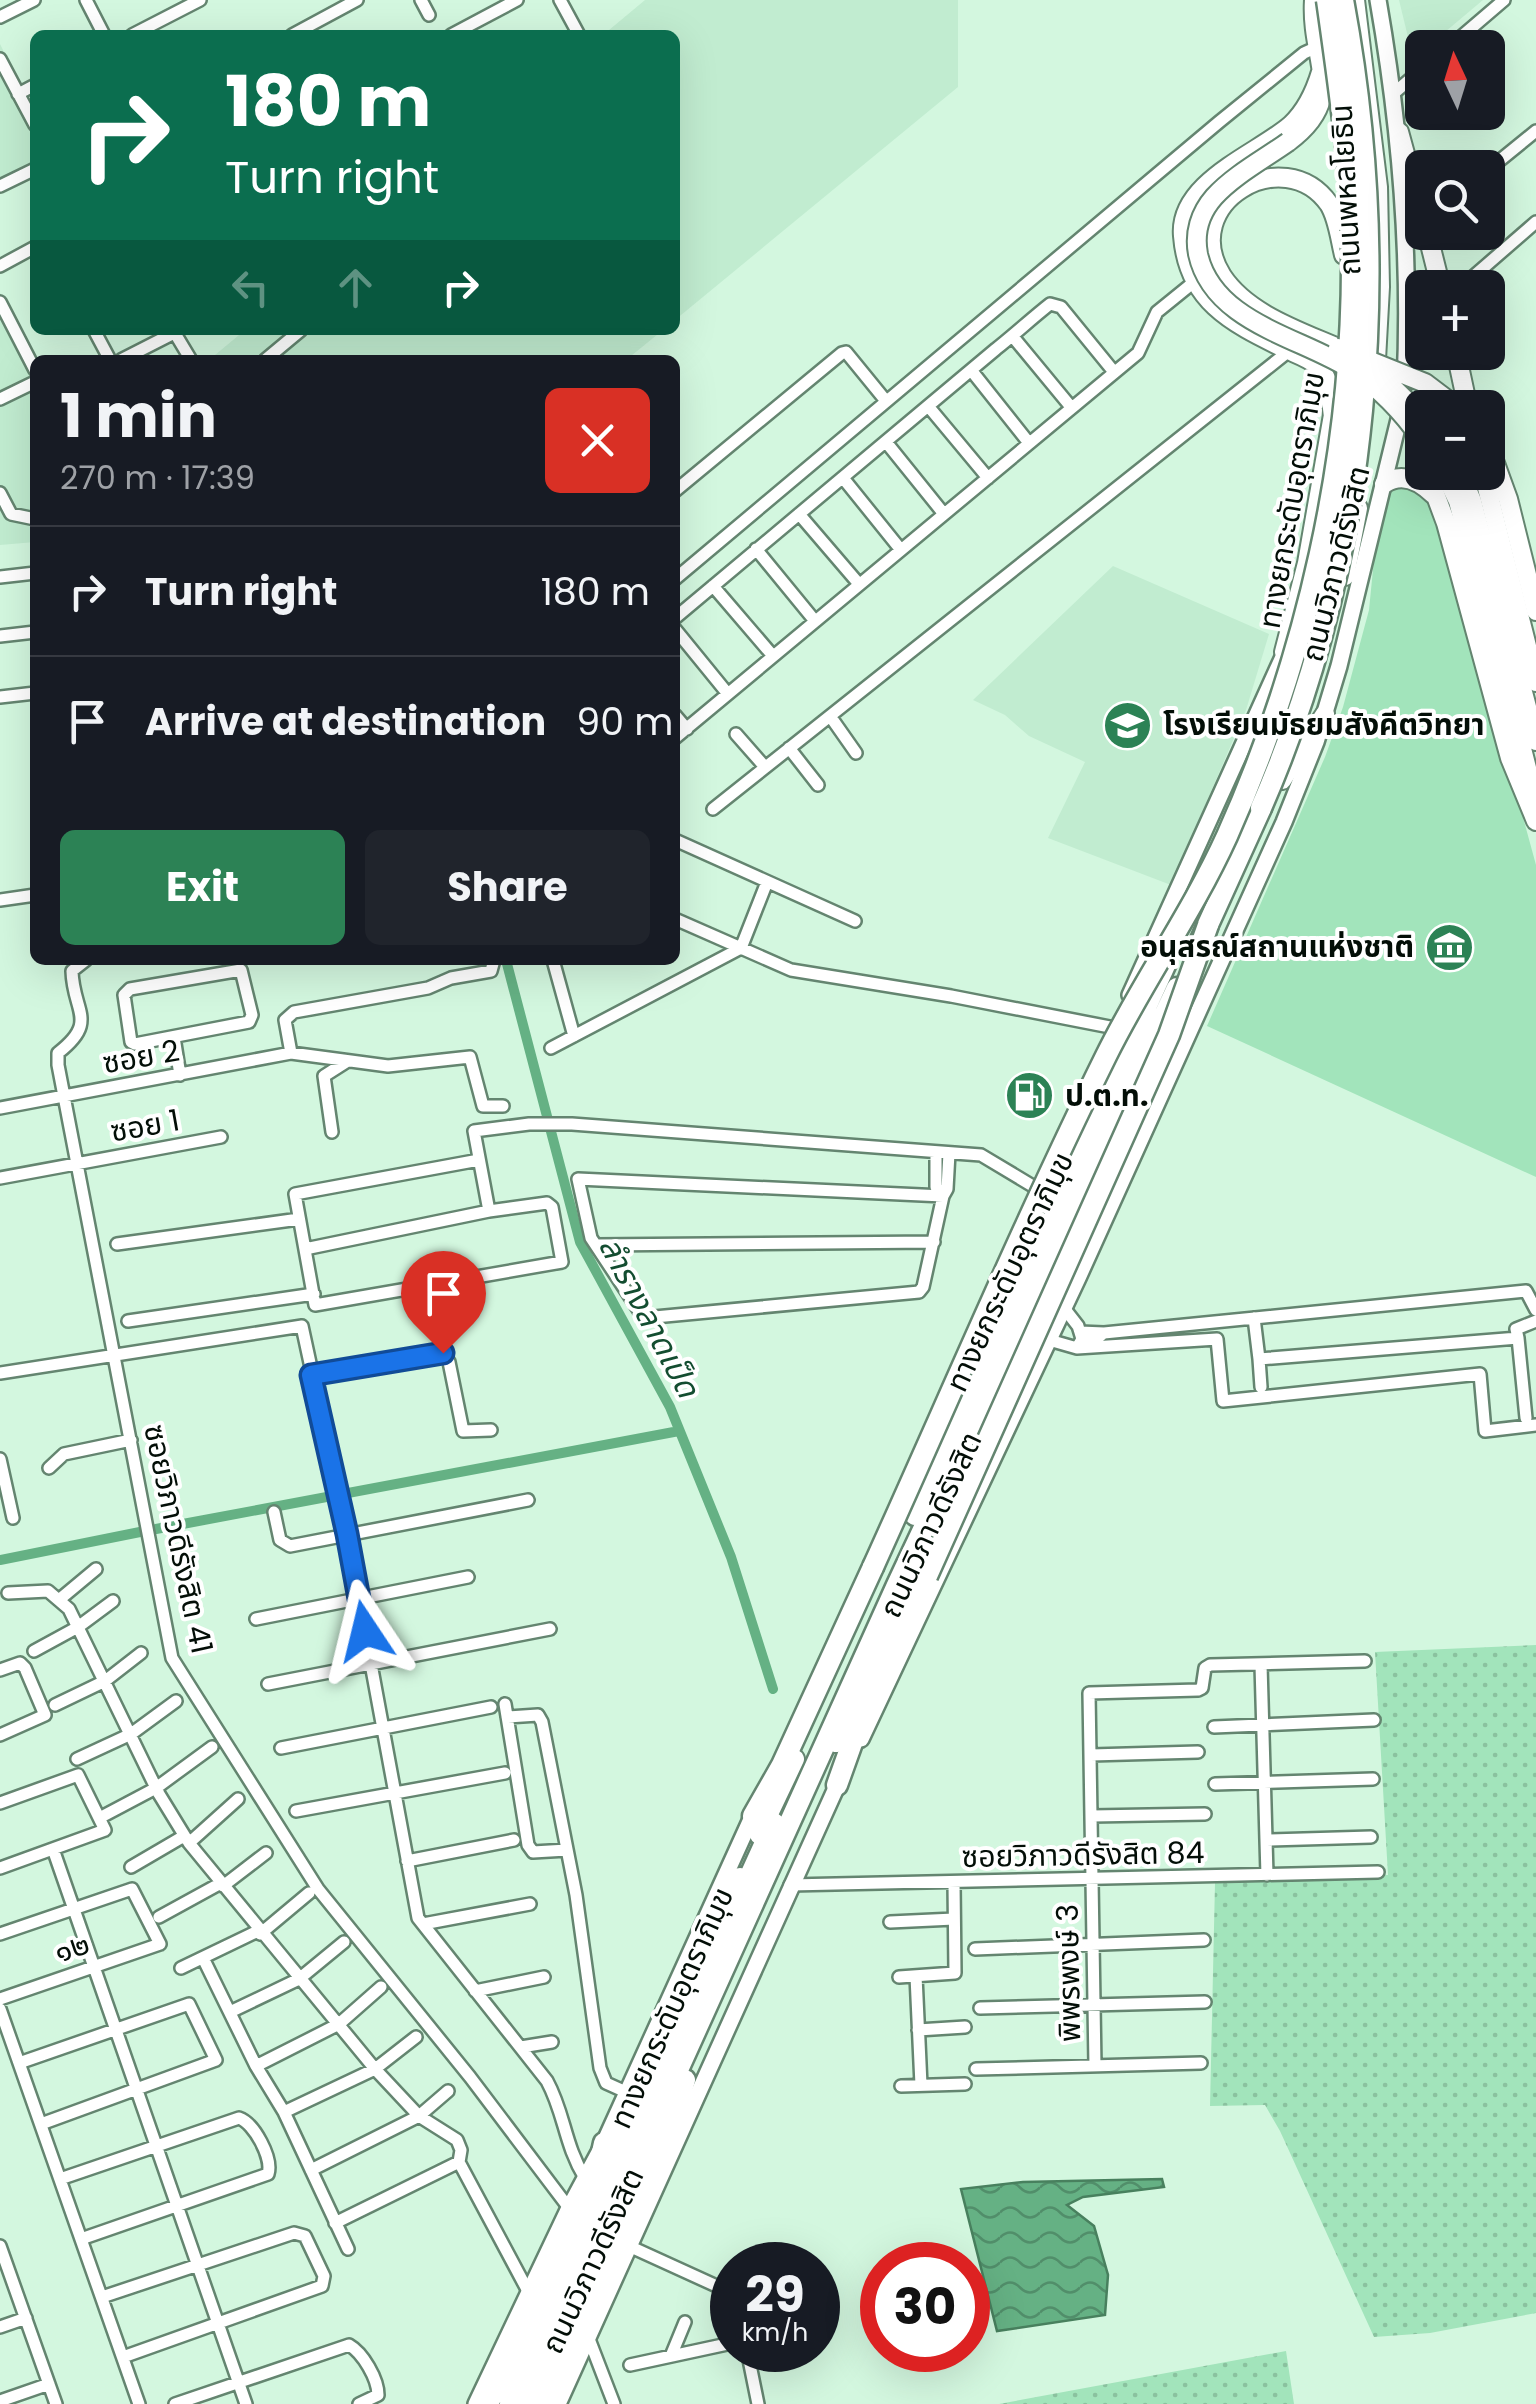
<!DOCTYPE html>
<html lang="en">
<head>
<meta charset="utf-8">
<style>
	:root { --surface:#171b24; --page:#20242c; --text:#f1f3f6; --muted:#9ea1a6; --line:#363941; --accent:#2c8255 }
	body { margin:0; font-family:Poppins,"Noto Sans Thai",sans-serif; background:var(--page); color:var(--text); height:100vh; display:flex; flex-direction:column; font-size:38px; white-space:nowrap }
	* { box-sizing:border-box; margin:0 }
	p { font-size:32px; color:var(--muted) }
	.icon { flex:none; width:55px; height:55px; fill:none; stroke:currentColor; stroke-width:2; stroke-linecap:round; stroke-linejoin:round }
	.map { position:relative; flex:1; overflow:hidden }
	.details { position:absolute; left:30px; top:355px; width:650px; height:610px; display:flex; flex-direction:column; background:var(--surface); border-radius:15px; box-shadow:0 10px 40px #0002 }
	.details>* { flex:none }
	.guide { position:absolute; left:30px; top:30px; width:650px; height:305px; border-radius:15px; box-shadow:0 10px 40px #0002; background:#0b6e4f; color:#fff; overflow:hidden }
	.needle { width:65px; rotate:356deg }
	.controls { position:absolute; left:1405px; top:30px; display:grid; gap:20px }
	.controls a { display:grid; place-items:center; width:100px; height:100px; border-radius:15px; background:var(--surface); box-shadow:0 10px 40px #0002; font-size:50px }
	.speed { position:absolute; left:710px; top:2242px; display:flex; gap:20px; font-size:50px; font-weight:700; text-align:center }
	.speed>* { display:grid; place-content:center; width:130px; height:130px; border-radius:50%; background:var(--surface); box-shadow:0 10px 40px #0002; line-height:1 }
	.speed small { font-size:25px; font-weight:400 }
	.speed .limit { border:15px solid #d22; background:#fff; color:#111 }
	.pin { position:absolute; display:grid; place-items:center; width:85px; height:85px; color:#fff; margin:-102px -42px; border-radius:50% 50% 50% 0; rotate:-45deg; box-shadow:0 0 10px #0007 }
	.pin .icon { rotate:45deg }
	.me { position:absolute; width:110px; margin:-55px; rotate:350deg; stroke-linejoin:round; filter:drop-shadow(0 0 8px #0008) }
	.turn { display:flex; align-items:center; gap:35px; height:210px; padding:0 30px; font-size:45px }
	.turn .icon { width:130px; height:130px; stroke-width:2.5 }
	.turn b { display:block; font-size:70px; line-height:85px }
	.lanes { display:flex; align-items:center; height:95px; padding:0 30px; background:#0003; justify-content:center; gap:50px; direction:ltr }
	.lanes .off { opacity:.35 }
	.round { display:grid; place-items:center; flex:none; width:105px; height:105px; border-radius:15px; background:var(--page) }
	.summary { display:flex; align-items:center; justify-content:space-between; height:170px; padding:0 30px }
	h1 { font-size:60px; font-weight:700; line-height:75px }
	.action { display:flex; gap:20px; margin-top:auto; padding:20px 30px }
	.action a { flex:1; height:115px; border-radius:15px; background:var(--accent); color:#fff; font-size:40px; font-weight:700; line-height:115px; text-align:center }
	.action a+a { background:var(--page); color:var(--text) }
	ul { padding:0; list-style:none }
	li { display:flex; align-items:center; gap:30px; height:130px; padding:0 30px; border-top:2px solid var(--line) }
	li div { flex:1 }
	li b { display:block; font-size:38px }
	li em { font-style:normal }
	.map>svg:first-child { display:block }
	.built { fill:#c1ecd0 }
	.grass { fill:url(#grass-dots) }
	.green { fill:#a2e4bb }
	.water { fill:url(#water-waves); stroke:#48805e; stroke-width:2.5 }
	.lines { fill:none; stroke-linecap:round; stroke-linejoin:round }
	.canal { stroke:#65b184; stroke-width:10 }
	.minor-casing { stroke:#648570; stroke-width:16 }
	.secondary-casing { stroke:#648570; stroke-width:20 }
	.primary-casing { stroke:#648570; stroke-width:22 }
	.trunk-casing { stroke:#648570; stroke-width:22 }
	.motorway-casing { stroke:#648570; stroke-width:25 }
	.minor { stroke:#fff; stroke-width:11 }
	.secondary { stroke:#fff; stroke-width:15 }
	.primary { stroke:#fff; stroke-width:18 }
	.trunk { stroke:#fff; stroke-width:18 }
	.motorway { stroke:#fff; stroke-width:20 }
	.trunk-bridge-casing { stroke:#648570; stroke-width:22; stroke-linecap:butt }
	.motorway-bridge-casing { stroke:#648570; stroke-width:25; stroke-linecap:butt }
	.trunk-bridge { stroke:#fff; stroke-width:18 }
	.motorway-bridge { stroke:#fff; stroke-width:20 }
	.route-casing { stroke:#114b97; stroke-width:25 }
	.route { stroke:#1a73e8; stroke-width:18 }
	.labels { text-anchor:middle; stroke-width:8; stroke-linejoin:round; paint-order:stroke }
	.street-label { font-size:30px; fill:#030e07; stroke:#fff }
	.poi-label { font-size:30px; font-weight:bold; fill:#030e07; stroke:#fff; text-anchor:start }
	.water-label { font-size:32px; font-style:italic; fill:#134d30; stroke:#fff }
</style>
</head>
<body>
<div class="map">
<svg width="1536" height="2404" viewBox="0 0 1536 2404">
	<defs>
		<pattern id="grass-dots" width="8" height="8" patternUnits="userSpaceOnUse" patternTransform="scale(2.5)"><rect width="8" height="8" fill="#a2e4bb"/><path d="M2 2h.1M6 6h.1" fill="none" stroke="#8ac29f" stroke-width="1.8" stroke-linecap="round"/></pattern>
		<pattern id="water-waves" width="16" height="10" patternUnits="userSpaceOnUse" patternTransform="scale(2.5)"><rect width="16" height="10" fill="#65b184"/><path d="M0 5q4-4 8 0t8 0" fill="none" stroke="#518e6a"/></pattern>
	</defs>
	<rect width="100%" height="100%" fill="#d3f7df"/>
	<path class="built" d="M 645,0 L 958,0 L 958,87 L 675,320 L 675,35 L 603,35 Z
		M 1399,0 L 1483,0 L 1439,37 L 1447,47 L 1422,48 L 1422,95 Z
		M 0,44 L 35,114 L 35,174 L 0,191 Z
		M 0,293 L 35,360 L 35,542 L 0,545 Z
		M 245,330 L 663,330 L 626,360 L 209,360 Z
		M 1113,566 L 1269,634 L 1246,710 L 1171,885 L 1048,838 L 1085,762 L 1029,736 L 1005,715 L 973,700 Z"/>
	<path class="grass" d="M 1536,1645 L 1536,2313 L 1430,2333 L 1374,2337 L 1280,2131 L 1265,2105 L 1210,2106 L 1215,1883 L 1388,1875 L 1375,1652 Z
		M 1286,2351 L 1294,2404 L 999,2404 Z"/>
	<path class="green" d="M 1394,481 L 1421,483 L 1438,505 L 1536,865 L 1536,1177 L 1207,1026 L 1325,757 L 1343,707 L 1369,610 L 1375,549 L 1373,518 Z"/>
	<path class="water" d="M 1162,2179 L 1164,2187 L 1083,2197 L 1067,2205 L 1094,2226 L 1108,2275 L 1105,2315 L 997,2331 L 961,2189 L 1023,2182 Z"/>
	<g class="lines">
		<path class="canal" d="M 506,960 L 580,1242 L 670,1407 L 731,1557 L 773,1689
			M 156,1529 L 679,1431
			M 0,1560 L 140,1532"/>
		<defs>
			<path id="minor" d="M 86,0 L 104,35
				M 421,0 L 429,15
				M 560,0 L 579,35
				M 0,17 L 34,0
				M 132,35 L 200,0
				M 292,35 L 357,0
				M 451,35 L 517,0
				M 1448,48 L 1504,0
				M 0,59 L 35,125
				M 18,94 L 35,85
				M 1393,94 L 1422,69
				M 1488,170 L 1536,131
				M 0,186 L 35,169
				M 0,266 L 35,247
				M 1460,288 L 1536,222
				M 0,302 L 35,370
				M 94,330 L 110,360
				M 173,330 L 191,360
				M 1014,338 L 1071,407
				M 121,360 L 174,333
				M 265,360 L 301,330
				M 971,370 L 1029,443
				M 0,399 L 35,382
				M 928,406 L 988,478
				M 886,442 L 944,514
				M 843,478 L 901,550
				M 675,491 L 842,353 L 846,352 L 886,401
				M 0,493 L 11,514 L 35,519
				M 799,514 L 859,584
				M 756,549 L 815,621
				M 0,577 L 35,573
				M 675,579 L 1219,122 L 1304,53 L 1317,47
				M 713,586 L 773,656
				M 675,618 L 996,349 C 1015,334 1031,319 1050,304 L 1061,307 L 1114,372
				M 675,629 L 728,694
				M 0,636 L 35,632
				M 0,697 L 35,693
				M 675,715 L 687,729
				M 830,716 L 856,753
				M 736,734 L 765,767
				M 675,738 L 1138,353 L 1157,312 L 1194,282
				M 789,748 L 818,785
				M 713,809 L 1289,351
				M 675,840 L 855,921
				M 0,900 L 35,895
				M 675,919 L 791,970 L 951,996 L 1115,1028
				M 86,960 L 72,971 C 73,1012 99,1021 58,1053 L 58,1065 L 172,1658 L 318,1889 L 470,2077 L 569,2208
				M 553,960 L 574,1036
				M 241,970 L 252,1015 L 249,1022 L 135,1044 L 131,1042 L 124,995 L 130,989 Z
				M 174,1037 L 180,1075
				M 551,1048 L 741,948 L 767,882
				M 291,1053 L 285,1020 L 294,1012 L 428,988 L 451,978 L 491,971 L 494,960
				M 0,1108 L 291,1053 L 388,1066 L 470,1057 L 483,1106 L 503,1106
				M 332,1132 L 324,1076 L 346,1062
				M 936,1152 L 936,1187 L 943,1196 L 947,1189 L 949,1153
				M 0,1178 L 221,1137
				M 578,1179 L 943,1196 L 923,1287 L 919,1292 L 644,1318 L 591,1238 Z
				M 489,1211 L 474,1131 L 529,1124 L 572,1124 L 981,1155 L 1036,1188
				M 117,1244 L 299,1219
				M 596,1245 L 934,1242
				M 305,1249 L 489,1211 L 547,1203 L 552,1207 L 562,1262 L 315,1305 L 295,1194 L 479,1160
				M 1254,1318 L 1259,1359 L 1518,1338 L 1516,1329 L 1536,1321
				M 128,1321 L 314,1294
				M 1080,1332 L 1104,1333 L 1099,1337 L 1082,1339
				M 1104,1333 L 1526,1291 L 1536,1310
				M 1518,1338 L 1526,1418
				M 1049,1340 L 1077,1348 L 1082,1339 L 1078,1326 L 1064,1308
				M 1077,1348 L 1217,1339 L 1223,1401 L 1480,1374 L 1485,1431 L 1536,1425
				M 1259,1359 L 1261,1387
				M 0,1373 L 302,1326 L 347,1534 L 418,1918 L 547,2081 C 565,2114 564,2144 585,2178
				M 311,1375 L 443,1353 L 449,1362 L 463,1431 L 491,1430
				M 0,1459 L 13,1518
				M 49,1468 L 64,1454 L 131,1440
				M 274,1512 L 280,1540 L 290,1546 L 528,1500
				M 8,1593 L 48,1591 L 69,1609 L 159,1794 L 189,1843 L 375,2069 L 419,2116 L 457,2140 L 461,2150 L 459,2162 L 529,2293
				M 60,1599 L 96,1569
				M 256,1619 L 468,1577
				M 34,1651 L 78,1627 L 113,1601
				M 1261,1665 L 1267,1875
				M 0,1670 L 20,1663 L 25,1668 L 45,1715 L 0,1735
				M 268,1684 L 550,1629
				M 505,1704 L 528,1845 L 533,1852 L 567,1850
				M 55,1705 L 105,1681 L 141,1653
				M 507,1717 L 538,1715 L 542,1722 L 576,1895 L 600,2068 L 606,2083 L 626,2092
				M 1214,1727 L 1374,1720
				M 281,1748 L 491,1707
				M 1091,1755 L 1198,1752
				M 77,1759 L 131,1734 L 176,1701
				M 1215,1784 L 1373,1779
				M 0,1803 L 78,1775 L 105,1830 L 0,1868
				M 296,1811 L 505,1773
				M 105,1815 L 156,1788 L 212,1747
				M 1092,1816 L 1205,1814
				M 1267,1840 L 1371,1837
				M 189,1843 L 238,1799
				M 53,1849 L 246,2404
				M 407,1861 L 514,1840
				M 131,1867 L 184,1836
				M 790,1885 L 1378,1872
				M 223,1886 L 266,1853
				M 159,1917 L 221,1883
				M 890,1922 L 954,1919
				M 423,1924 L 530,1904
				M 0,1934 L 132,1889 L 160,1944 L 0,1999
				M 260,1934 L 309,1893
				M 975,1949 L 1204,1940
				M 203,1958 L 256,2066 L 284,2112 L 348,2249
				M 181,1968 L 258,1931
				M 916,1976 L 921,2085
				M 899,1977 L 955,1973 L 954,1883
				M 475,1991 L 544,1977
				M 980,2008 L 1205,2002
				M 0,2009 L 139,2404
				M 230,2012 L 299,1979 L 344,1942
				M 918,2030 L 965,2027
				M 521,2047 L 552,2042
				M 19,2063 L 189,2004 L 216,2060 L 41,2124
				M 256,2066 L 339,2024 L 381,1987
				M 1095,2066 L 1089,1693 L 1198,1690 L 1202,1688 L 1205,1668 L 1210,1665 L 1365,1661
				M 976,2069 L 1201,2063
				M 901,2086 L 965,2084
				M 284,2112 L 375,2069 L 416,2037
				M 311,2170 L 419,2116 L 448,2091
				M 60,2179 L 239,2118 C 254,2123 273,2158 268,2174 L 81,2239
				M 335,2223 L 459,2162
				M 0,2246 L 56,2404
				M 631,2247 L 732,2293
				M 102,2297 L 294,2233 L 305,2236 L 324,2276 L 322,2286 L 123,2357
				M 0,2327 L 26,2318
				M 589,2339 L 614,2404
				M 747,2350 L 758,2404
				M 671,2356 L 685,2322
				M 630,2365 L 732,2343
				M 0,2401 L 49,2384
				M 175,2404 L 349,2345 C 363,2353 378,2379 378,2395 L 359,2404"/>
			<path id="secondary" d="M 1378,0 C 1400,126 1411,256 1405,384
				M 1130,995 L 1283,657
				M 861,1739 L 1078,1278 L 1284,822 L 1316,742 L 1339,666 L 1402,407
				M 476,2404 L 569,2208 L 604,2143 L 757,1806
				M 558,2404 L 841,1777"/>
			<path id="primary" d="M 1399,132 L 1422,216
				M 1427,232 L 1441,288
				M 1456,352 L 1468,408
				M 1427,472 L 1446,523 L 1510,758 L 1536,821
				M 1483,472 L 1536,682
				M 1384,484 C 1402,471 1420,481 1434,495"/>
			<path id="trunk" d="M 1355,0 L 1378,187 L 1380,287 L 1375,378
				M 1321,72 C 1315,92 1306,111 1291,125 C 1258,154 1178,182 1183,236 C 1188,300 1230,322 1284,348 C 1294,353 1310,358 1318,366 C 1330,377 1331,401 1333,417
				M 1288,142 C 1349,97 1310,62 1314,0
				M 1338,348 C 1299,331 1247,314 1222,276 C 1176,203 1284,140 1329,204 C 1338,218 1340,239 1344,255
				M 1488,444 L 1508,499 L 1536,611
				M 1444,472 L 1458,501 L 1536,803
				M 1460,472 L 1472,501 L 1536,741
				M 1345,576 L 1358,508
				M 1284,652 L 1307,563 L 1334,409
				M 1282,780 L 1325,714
				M 836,1743 L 976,1439
				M 759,1835 L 795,1759
				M 604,2171 L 740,1877"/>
			<path id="motorway" d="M 1201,940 L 1261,808
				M 915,1515 L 1166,963
				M 837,1785 L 862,1715 L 927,1576
				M 753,1816 L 782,1765 L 873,1567
				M 488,2404 L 596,2180 L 604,2143
				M 510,2404 L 774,1823
				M 527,2404 L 897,1585 L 1177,988
				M 547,2404 L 662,2152 L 685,2080"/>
		</defs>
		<use href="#minor" class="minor-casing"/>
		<use href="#secondary" class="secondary-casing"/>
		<use href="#primary" class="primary-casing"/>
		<use href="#trunk" class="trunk-casing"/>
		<use href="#motorway" class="motorway-casing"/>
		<use href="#minor" class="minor"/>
		<use href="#secondary" class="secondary"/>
		<use href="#primary" class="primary"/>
		<use href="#trunk" class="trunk"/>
		<use href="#motorway" class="motorway"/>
		<defs>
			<path id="trunk-bridge" d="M 1288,142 C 1264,159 1234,175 1214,197 C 1200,213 1194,233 1198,254 C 1213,323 1301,337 1352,370 C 1379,388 1404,414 1422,440
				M 1338,348 L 1425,383 L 1458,408
				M 1363,365 L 1384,379 L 1422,416"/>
			<path id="motorway-bridge" d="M 1261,808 C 1371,556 1393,269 1343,0
				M 873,1567 C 950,1397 1023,1224 1106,1056 C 1143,981 1192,913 1227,836 C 1307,657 1353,455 1352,258 C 1352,172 1339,85 1327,0
				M 927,1576 L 1169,1035 L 1208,925"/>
		</defs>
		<use href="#trunk-bridge" class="trunk-bridge-casing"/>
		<use href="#motorway-bridge" class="motorway-bridge-casing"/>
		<use href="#trunk-bridge" class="trunk-bridge"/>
		<use href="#motorway-bridge" class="motorway-bridge"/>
	</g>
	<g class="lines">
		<defs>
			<path id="route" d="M 365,1631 L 347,1534 L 311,1375 L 443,1353"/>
		</defs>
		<use href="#route" class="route-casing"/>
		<use href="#route" class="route"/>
	</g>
	<defs>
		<symbol id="school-disc" viewBox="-11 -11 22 22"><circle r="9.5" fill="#2c8255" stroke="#fff"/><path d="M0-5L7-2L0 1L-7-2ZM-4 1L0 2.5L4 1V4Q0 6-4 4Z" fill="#fff"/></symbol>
		<symbol id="museum-disc" viewBox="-11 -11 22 22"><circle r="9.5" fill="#2c8255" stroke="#fff"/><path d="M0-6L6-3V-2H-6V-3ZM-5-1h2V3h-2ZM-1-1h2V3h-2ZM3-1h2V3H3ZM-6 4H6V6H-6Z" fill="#fff"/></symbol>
		<symbol id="fuel-disc" viewBox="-11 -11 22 22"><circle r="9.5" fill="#2c8255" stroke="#fff"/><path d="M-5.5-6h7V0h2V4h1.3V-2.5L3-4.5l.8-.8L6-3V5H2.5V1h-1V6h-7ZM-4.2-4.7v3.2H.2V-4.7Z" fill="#fff"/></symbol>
	</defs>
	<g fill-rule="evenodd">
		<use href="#school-disc" x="1100" y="698" width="55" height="55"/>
		<use href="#museum-disc" x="1422" y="920" width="55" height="55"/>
		<use href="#fuel-disc" x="1002" y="1068" width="55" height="55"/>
	</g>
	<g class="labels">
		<g class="street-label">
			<text transform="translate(1346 190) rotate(-93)" y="10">ถนนพหลโยธิน</text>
			<text transform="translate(1292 500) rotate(-80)" y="10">ทางยกระดับอุตราภิมุข</text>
			<text transform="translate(1336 564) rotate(-76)" y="10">ถนนวิภาวดีรังสิต</text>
			<text transform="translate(141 1057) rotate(-10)" y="10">ซอย 2</text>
			<text transform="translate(145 1126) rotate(-10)" y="10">ซอย 1</text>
			<text transform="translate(1010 1272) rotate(-65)" y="10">ทางยกระดับอุตราภิมุข</text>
			<text transform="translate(931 1525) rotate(-65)" y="10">ถนนวิภาวดีรังสิต</text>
			<text transform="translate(178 1539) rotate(78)" y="10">ซอยวิภาวดีรังสิต 41</text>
			<text transform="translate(1083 1855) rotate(-1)" y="10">ซอยวิภาวดีรังสิต 84</text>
			<text transform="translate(72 1948) rotate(-19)" y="10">๑๒</text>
			<text transform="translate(1069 1973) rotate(-91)" y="10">พิพรพงษ์ 3</text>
			<text transform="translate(672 2008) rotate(-66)" y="10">ทางยกระดับอุตราภิมุข</text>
			<text transform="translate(593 2261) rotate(-65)" y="10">ถนนวิภาวดีรังสิต</text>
		</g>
		<g class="poi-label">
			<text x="1163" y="735">โรงเรียนมัธยมสังคีตวิทยา</text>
			<text x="1414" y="957" text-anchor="end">อนุสรณ์สถานแห่งชาติ</text>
			<text x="1065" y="1106">ป.ต.ท.</text>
		</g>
		<g class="water-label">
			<text transform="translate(649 1317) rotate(62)" y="11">ลำรางลาดเป็ด</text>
		</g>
	</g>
</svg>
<div class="controls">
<a><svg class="needle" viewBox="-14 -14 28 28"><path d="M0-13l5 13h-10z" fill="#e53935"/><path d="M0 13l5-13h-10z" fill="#9ea1a6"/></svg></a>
<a><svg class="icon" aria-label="search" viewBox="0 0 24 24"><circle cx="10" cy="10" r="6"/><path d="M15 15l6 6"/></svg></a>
<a>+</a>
<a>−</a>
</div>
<div class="speed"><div>29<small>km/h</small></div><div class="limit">30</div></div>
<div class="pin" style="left:443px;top:1353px;background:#d93025"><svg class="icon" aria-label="arrive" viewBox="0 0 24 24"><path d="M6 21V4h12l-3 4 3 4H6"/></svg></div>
<svg class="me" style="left:365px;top:1631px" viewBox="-20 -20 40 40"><path d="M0-17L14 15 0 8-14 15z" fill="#1a73e8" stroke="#fff" stroke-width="4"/></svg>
<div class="guide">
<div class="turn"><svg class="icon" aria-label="right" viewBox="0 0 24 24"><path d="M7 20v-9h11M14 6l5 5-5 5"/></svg><div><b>180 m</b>Turn right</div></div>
<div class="lanes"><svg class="icon off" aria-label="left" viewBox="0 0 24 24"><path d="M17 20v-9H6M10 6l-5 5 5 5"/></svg><svg class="icon off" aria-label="ahead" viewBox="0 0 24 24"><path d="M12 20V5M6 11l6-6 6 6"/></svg><svg class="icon" aria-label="right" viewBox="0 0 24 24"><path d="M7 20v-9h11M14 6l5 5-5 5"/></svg></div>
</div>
<section class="details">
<div class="summary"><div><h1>1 min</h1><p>270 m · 17:39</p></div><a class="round" style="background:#d93025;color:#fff"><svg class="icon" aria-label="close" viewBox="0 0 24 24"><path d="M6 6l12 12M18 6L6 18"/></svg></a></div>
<ul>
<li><svg class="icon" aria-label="right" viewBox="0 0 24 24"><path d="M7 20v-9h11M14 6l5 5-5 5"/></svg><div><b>Turn right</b></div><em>180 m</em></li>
<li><svg class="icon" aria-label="arrive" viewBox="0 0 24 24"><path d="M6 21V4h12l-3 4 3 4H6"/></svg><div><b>Arrive at destination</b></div><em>90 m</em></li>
</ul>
<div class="action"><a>Exit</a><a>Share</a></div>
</section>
</div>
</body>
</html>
